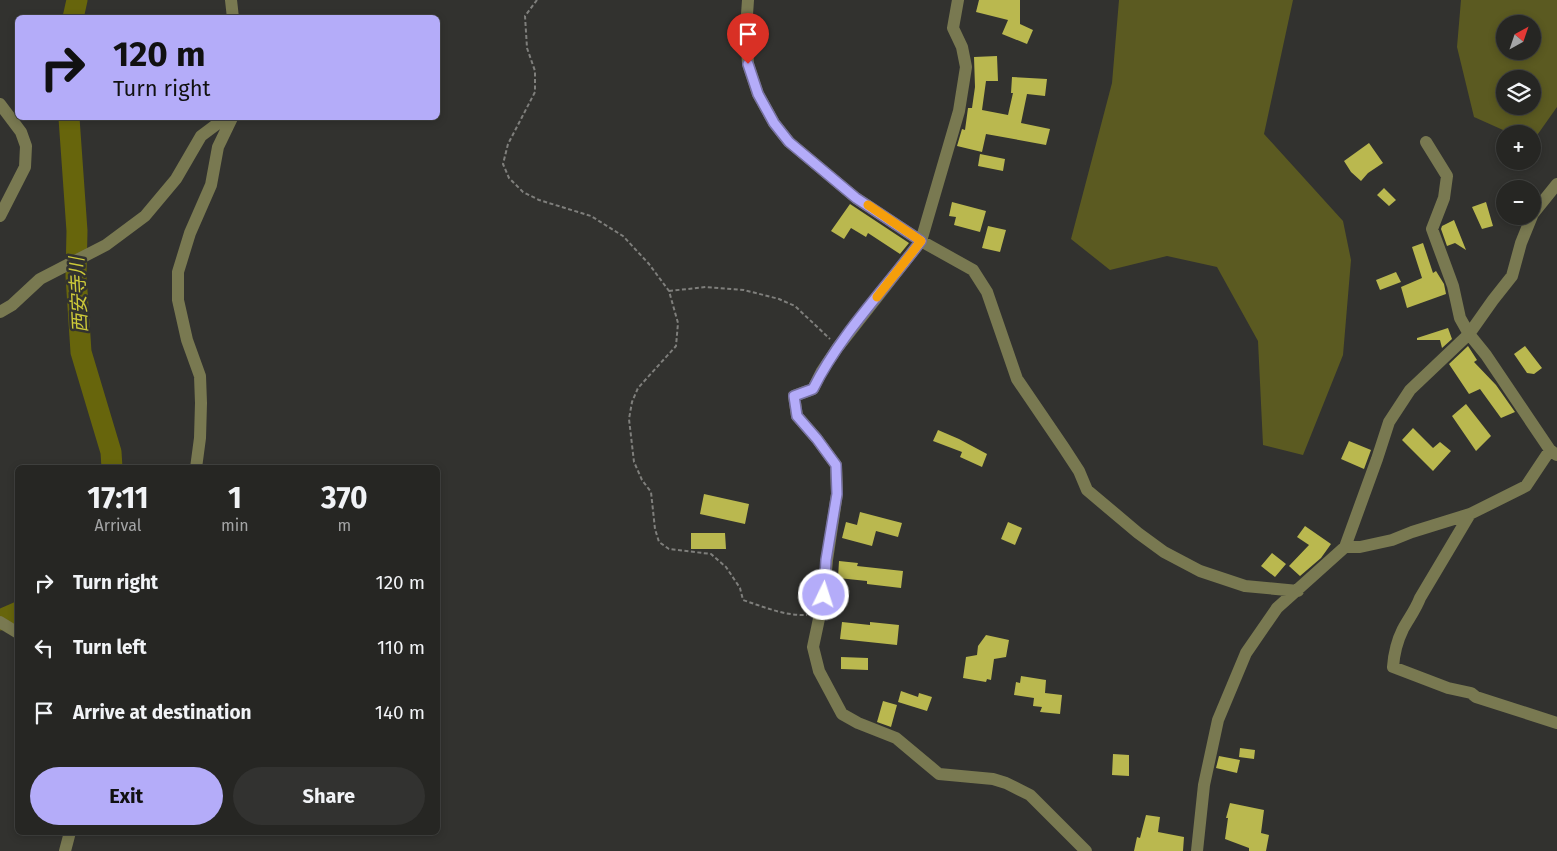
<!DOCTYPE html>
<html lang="en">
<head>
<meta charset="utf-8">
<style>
	:root { --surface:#262623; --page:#323230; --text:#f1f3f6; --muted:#a4a5a6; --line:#424341; --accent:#b4acf9 }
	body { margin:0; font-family:"Fira Sans","Noto Sans JP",sans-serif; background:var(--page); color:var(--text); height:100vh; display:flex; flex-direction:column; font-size:19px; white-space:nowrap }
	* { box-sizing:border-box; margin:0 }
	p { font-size:16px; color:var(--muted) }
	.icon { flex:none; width:28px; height:28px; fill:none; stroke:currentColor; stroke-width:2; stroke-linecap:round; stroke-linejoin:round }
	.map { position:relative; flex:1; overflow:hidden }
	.panel { position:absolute; left:15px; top:465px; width:425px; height:370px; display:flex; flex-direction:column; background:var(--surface); border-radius:8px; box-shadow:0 2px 8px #0003,0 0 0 1px var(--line) }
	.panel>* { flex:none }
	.top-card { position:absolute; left:15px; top:15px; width:425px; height:105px; border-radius:8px; box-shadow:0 2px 8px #0003,0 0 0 1px var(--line); background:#b4acf9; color:#111; overflow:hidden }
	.needle { width:32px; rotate:40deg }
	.controls { position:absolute; left:1496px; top:15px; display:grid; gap:10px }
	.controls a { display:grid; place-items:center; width:45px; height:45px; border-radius:50%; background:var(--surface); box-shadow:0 2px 8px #0003,0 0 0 1px var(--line); font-size:25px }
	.pin { position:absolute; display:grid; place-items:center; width:42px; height:42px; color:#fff; margin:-51px -21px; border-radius:50% 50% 50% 0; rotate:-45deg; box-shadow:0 0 5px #0007 }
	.pin .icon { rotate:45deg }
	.me { position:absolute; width:55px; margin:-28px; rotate:4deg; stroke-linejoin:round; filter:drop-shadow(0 0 4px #0008) }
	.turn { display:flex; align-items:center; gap:18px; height:105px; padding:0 15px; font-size:22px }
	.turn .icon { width:65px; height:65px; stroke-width:2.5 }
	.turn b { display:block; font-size:35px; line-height:42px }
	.eta { display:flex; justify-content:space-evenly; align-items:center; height:85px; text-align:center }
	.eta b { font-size:30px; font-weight:700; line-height:35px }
	.action { display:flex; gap:10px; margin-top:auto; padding:10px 15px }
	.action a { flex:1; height:58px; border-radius:30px; background:var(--accent); color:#111; font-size:20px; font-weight:700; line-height:58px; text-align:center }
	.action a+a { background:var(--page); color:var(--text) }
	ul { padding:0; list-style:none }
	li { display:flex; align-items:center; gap:15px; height:65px; padding:0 15px }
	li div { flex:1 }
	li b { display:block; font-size:19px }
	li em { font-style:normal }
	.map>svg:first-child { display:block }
	.green { fill:#5b5a21; fill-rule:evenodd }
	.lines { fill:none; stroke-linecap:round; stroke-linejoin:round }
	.river { stroke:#67650c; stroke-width:21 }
	.building { fill:#bab84f }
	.path { stroke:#7f7f7c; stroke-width:2; stroke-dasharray:4 2.5; stroke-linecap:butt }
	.minor { stroke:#797951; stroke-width:12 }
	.route-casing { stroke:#7570a2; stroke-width:12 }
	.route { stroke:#b4acf9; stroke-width:9 }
	.slow { stroke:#f59e0b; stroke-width:9 }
	.labels { text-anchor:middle; stroke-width:5; stroke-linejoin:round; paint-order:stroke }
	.water-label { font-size:19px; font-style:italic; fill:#cdc939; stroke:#32322f }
</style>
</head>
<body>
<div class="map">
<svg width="1557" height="851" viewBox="0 0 1557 851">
	<rect width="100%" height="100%" fill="#32322f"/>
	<path class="green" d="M 1119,0 L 1293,0 L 1264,134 L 1343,221 L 1351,260 L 1343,355 L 1303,455 L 1263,445 L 1258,341 L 1217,267 L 1167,256 L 1110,270 L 1071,239 L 1112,83 Z
		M 1461,0 L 1557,0 L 1557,107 L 1533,141 L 1532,134 L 1512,134 L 1474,117 L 1457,47 ZM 1505,24 L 1532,24 L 1532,51 L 1505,51 ZM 1505,79 L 1532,79 L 1532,106 L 1505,106 Z"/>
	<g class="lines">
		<path class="river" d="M 73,18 L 77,0
			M 69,118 L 77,231 L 76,276 L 81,352 L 111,452 L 112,468
			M 0,620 L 18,612"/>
	</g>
	<path class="building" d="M 979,0 L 1020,0 L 1020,24 L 1033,30 L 1027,44 L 1002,34 L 1008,20 L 976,12 Z
		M 997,56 L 998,81 L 986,81 L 982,110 L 1008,115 L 1013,93 L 1011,93 L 1012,77 L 1047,79 L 1045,96 L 1027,94 L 1021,123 L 1050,129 L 1046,145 L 986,134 L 982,152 L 957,146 L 962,129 L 965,130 L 968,108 L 972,108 L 975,87 L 974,57 Z
		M 1369,143 L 1383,163 L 1368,173 L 1361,181 L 1351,172 L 1344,161 Z
		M 980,154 L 1005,159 L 1003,171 L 978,166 Z
		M 1384,188 L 1396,200 L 1389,206 L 1377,195 Z
		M 952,202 L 986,211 L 980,232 L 954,225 L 956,217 L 949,216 Z
		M 1486,202 L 1493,226 L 1482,229 L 1472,207 Z
		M 850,204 L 909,243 L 900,254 L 868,233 L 866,237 L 851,228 L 844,239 L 831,231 Z
		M 1454,220 L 1466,250 L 1455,243 L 1447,246 L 1441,229 L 1442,226 Z
		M 988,226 L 1006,230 L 1000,252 L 982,248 Z
		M 1423,243 L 1433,273 L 1436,271 L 1444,284 L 1446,294 L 1407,308 L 1401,287 L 1422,278 L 1412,247 Z
		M 1396,272 L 1401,282 L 1380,290 L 1376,280 Z
		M 1448,328 L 1452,339 L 1442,348 L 1440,340 L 1417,340 L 1417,338 Z
		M 1468,346 L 1477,360 L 1474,362 L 1496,385 L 1515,412 L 1501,418 L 1480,389 L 1469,394 L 1449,364 Z
		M 1525,346 L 1542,368 L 1534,374 L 1527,373 L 1514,354 Z
		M 1466,404 L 1491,436 L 1476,451 L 1452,416 Z
		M 1413,428 L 1433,448 L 1440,442 L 1451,451 L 1433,471 L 1402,440 Z
		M 938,430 L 959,439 L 987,454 L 982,467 L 960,457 L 962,452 L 933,441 Z
		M 1349,441 L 1371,450 L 1364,469 L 1341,459 Z
		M 704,494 L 749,504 L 745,524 L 700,514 Z
		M 860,512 L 902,523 L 898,537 L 876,531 L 872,546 L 842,538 L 846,522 L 857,525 Z
		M 1008,522 L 1022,528 L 1015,545 L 1001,539 Z
		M 1305,526 L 1331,544 L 1321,558 L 1300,576 L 1289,566 L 1309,545 L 1297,537 Z
		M 691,533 L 725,533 L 726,549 L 691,549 Z
		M 1272,553 L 1286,564 L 1275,577 L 1261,566 Z
		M 839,561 L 858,563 L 857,566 L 903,571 L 901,588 L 867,584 L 867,581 L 838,578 Z
		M 842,622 L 870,625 L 870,622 L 899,625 L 897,645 L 840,639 Z
		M 986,635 L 1009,640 L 1006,657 L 994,659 L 991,680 L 987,679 L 986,682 L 963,678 L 966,657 L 977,655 L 978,646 Z
		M 841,657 L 868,658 L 868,670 L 841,669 Z
		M 1021,676 L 1046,680 L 1045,693 L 1062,695 L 1060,714 L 1040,712 L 1042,707 L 1033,706 L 1034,698 L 1014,695 L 1016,682 L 1020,683 Z
		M 901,691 L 918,697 L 919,693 L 932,697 L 927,711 L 898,702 Z
		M 883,701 L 897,705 L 891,727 L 877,722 Z
		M 1240,748 L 1255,750 L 1254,759 L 1239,757 Z
		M 1113,754 L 1129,755 L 1129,776 L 1112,775 Z
		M 1219,756 L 1240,760 L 1237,773 L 1216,768 Z
		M 1230,803 L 1264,810 L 1261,833 L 1269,835 L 1266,851 L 1249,851 L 1249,848 L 1225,839 L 1228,818 L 1226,818 Z
		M 1146,815 L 1160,817 L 1158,832 L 1184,837 L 1183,851 L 1134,851 L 1137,837 L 1140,838 Z"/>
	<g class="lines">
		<path class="path" d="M 537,0 L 525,16 L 527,48 L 535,71 L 535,92 L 508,144 L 503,164 L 509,178 L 523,192 L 539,200 L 591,216 L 623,236 L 649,264 L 669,291 L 678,323 L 676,346 L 638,388 L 632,402 L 629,419 L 634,462 L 642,480 L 651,492 L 655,529 L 659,542 L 669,549 L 711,554 L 726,567 L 740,588 L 743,600 C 764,607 785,616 807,615
			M 669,291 L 706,287 L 744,290 L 779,299 L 795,306 L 830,339"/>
		<path class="minor" d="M 231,0 L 233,18
			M 748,0 L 746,29 L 748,64 L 758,94 L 774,123 L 789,142 L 856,198 L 921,241 L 973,270 L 987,292 L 1017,379 L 1064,448 L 1079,471 L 1087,490 L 1138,533 L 1164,552 L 1200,571 L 1245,586 L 1298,591
			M 958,0 L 953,28 L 962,47 L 966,67 L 959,111 L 921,241 L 838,347 L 822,371 L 813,389 L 794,396 L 797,416 L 817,439 L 836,465 L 837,494 L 827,560 L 824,595 L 813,647 L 819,671 L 842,714 L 858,723 L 896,738 L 939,774 L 993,779 L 1006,783 L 1030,795 L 1086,851
			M 0,104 L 21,132 L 26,146 L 25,167 L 0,216
			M 1426,142 L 1447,176 L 1444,198 L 1432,229 L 1453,286 L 1460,318 L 1469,334 L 1486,355 L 1550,450 L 1557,455
			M 1532,215 L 1557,184
			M 0,312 L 12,305 L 40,279 L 106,245 L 145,216 L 176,179 L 201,136 L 225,118
			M 196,468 L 200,438 L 201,403 L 200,376 L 187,340 L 178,300 L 178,272 L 190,233 L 211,185 L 218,147 L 232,118
			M 1470,514 L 1420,598 C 1416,609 1409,618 1403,629 C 1397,641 1394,653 1393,667 L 1448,688 L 1471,693 L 1476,697 L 1557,723
			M 1345,547 L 1360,547 L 1392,540 L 1412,532 L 1470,514 L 1526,486 L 1550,450
			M 0,622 L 18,633
			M 65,851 L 70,832
			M 1197,851 L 1204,785 L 1218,720 L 1246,653 L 1277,608 L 1345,547 L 1377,459 L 1389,422 L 1410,390 L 1469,334 L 1493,300 L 1512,276 L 1521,243 L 1532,216"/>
	</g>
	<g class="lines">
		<defs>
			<path id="route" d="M 748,64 L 758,94 L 774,123 L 789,142 L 856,198 L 921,241 C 884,290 840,335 813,389 L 794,396 L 797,416 L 817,439 L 836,465 L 837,494 L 826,560 L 824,595"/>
		</defs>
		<use href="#route" class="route-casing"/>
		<use href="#route" class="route"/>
		<path class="slow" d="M 868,205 L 921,241 L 877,297"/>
	</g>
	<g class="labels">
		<g class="water-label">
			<text transform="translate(78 295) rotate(-93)" y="7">西安寺川</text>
		</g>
	</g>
</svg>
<div class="controls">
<a><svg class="needle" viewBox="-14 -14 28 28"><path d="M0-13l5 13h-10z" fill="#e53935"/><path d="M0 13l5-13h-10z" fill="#a4a5a6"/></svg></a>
<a><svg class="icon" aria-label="layers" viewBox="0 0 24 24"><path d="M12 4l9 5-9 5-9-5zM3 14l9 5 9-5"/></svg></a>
<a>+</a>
<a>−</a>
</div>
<div class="pin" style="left:748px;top:64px;background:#d93025"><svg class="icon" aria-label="arrive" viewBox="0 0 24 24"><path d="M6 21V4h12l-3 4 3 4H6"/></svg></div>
<svg class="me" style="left:824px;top:595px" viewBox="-20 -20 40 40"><circle r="17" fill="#b4acf9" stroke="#fff" stroke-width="3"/><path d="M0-11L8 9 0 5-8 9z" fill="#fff"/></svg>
<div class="top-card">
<div class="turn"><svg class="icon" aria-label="right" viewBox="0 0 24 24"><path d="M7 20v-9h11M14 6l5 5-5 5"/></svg><div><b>120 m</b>Turn right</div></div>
</div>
<section class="panel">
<div class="eta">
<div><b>17:11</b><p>Arrival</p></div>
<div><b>1</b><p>min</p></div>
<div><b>370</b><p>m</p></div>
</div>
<ul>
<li><svg class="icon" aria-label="right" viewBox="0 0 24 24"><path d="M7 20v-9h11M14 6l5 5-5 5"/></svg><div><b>Turn right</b></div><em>120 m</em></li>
<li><svg class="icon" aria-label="left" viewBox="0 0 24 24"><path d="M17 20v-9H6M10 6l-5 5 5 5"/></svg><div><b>Turn left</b></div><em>110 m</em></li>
<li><svg class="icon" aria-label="arrive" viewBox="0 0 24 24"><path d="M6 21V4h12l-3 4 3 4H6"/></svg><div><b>Arrive at destination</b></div><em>140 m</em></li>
</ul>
<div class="action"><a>Exit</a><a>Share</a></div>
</section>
</div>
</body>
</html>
